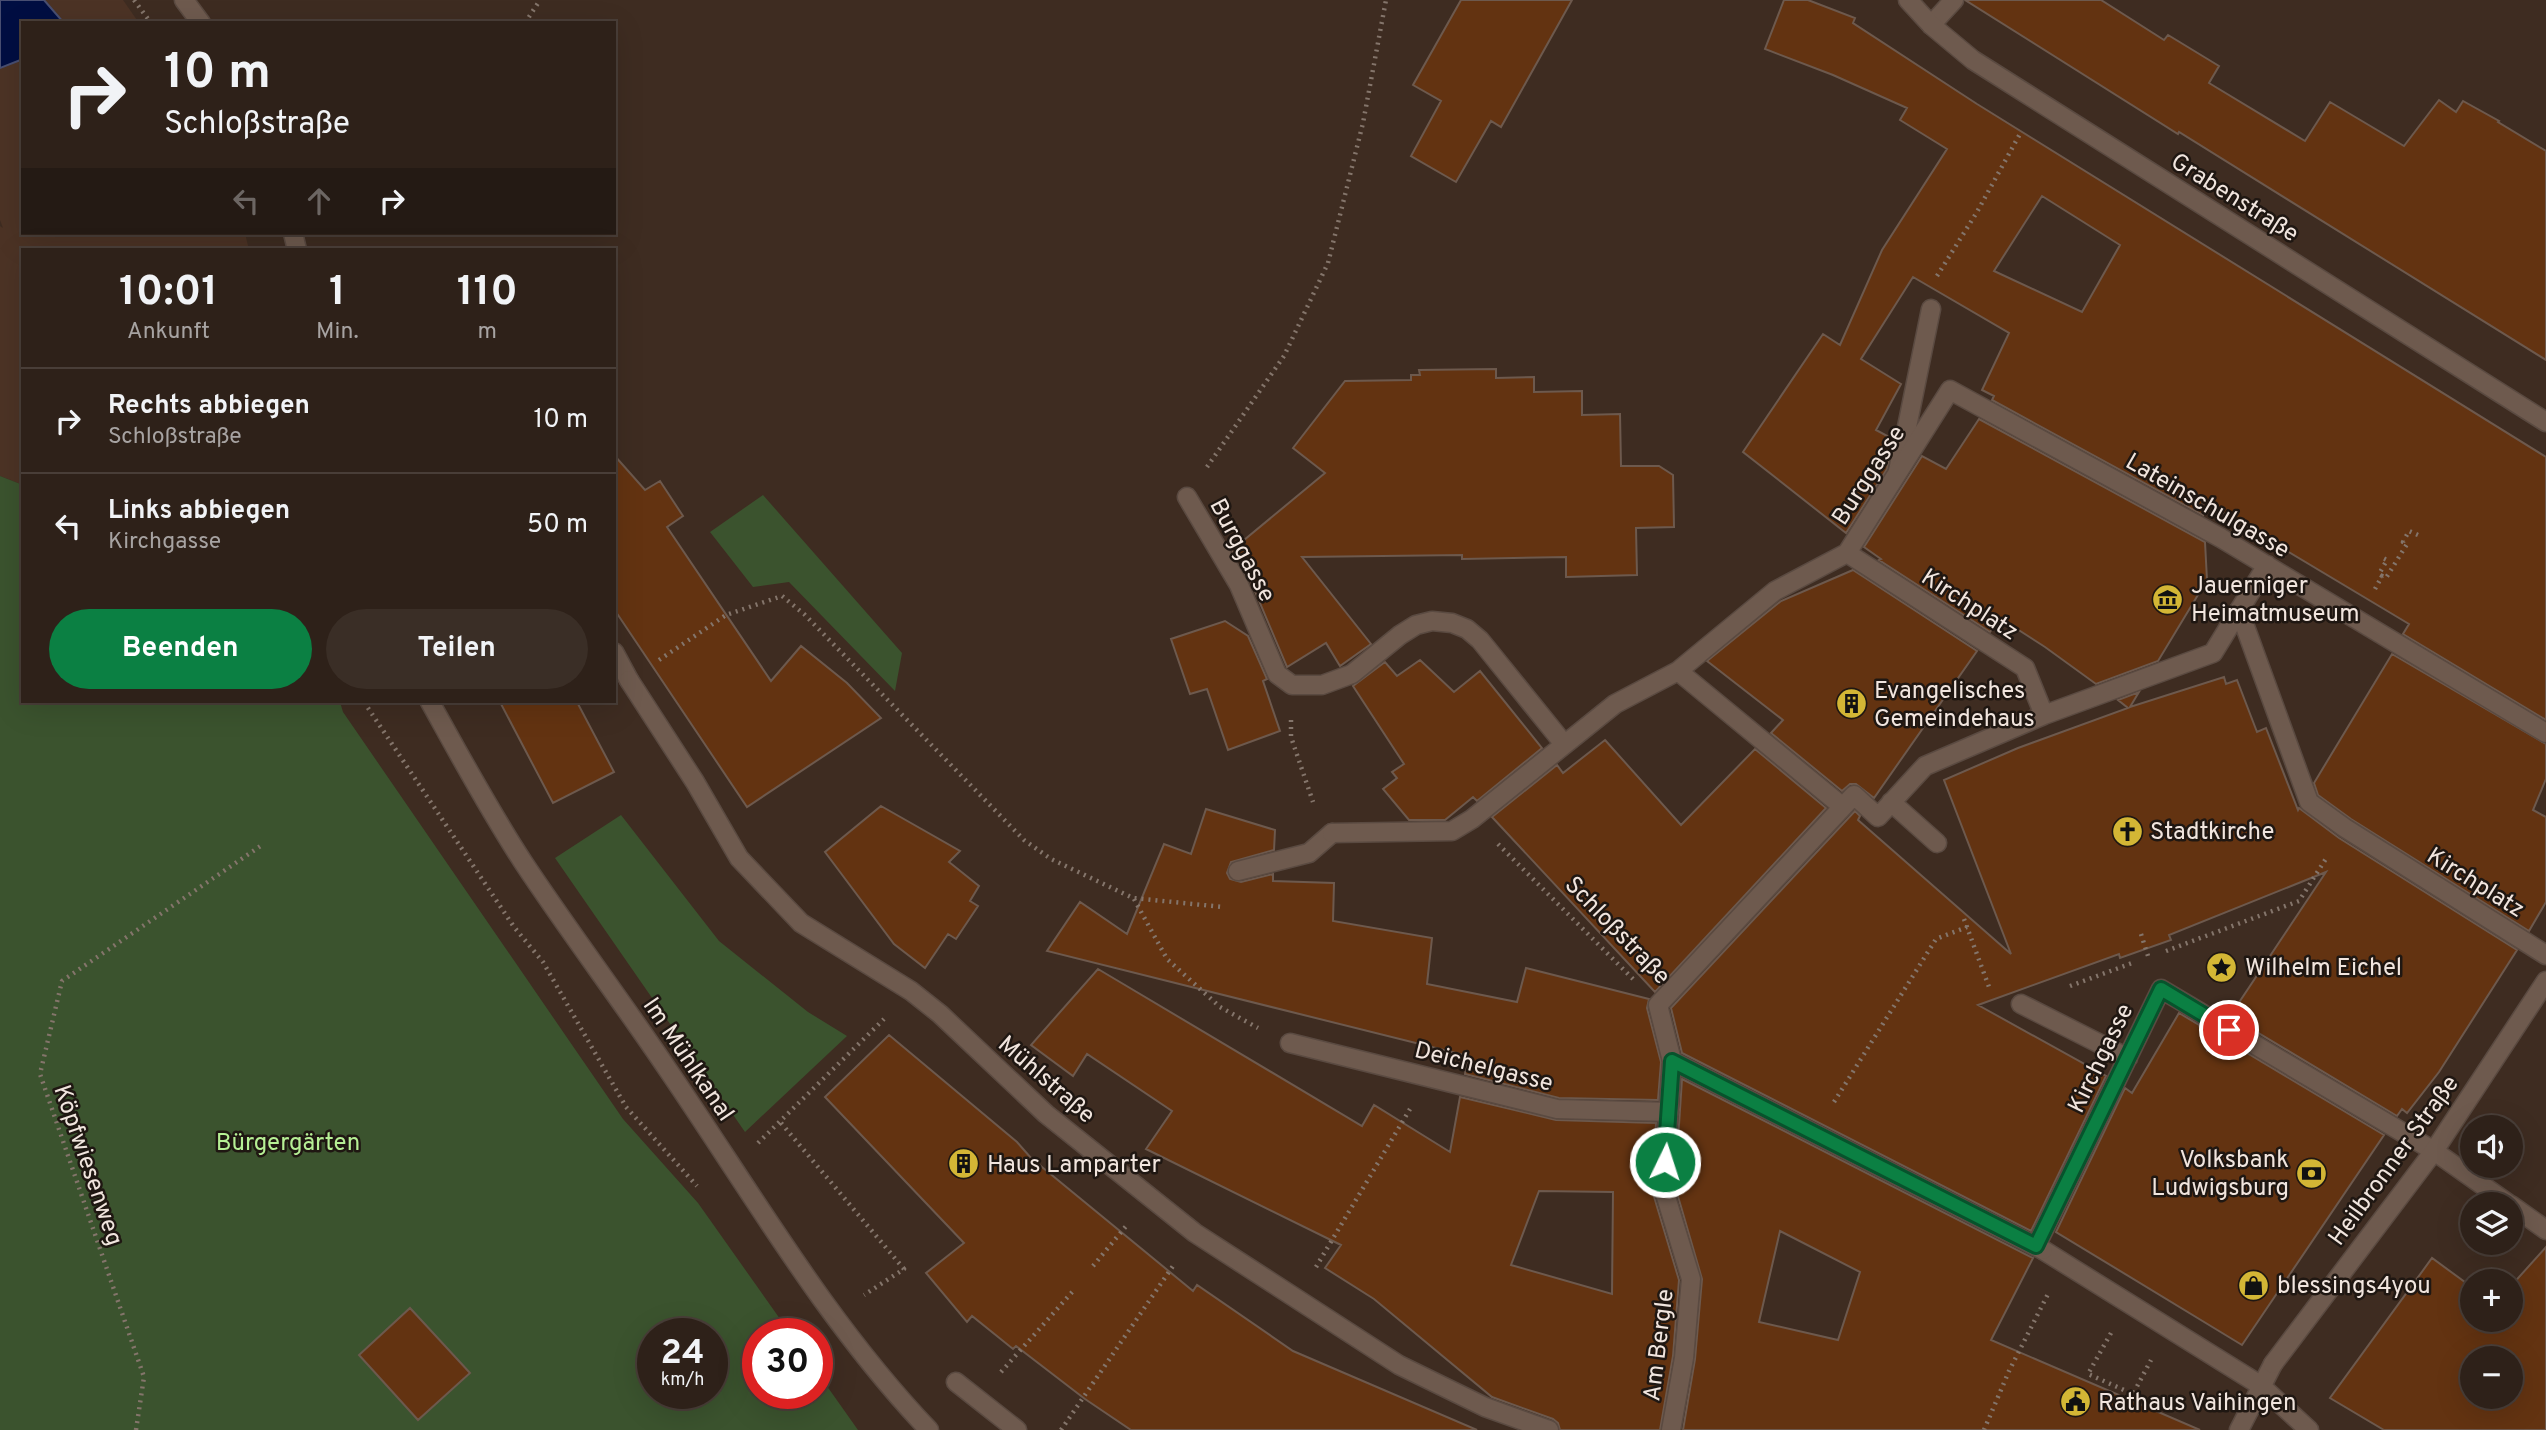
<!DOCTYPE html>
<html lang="de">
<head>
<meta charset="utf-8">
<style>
	:root { --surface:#2e2119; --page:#3a2e26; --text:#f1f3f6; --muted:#a7a3a2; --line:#493e38; --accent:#0b8043 }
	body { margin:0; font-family:Overpass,sans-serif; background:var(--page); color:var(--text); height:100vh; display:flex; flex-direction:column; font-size:26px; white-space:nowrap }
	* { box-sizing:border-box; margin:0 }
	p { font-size:23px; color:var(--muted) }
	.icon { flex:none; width:38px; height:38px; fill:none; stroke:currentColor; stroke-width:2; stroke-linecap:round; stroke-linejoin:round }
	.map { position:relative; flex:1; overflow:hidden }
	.side { position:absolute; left:21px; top:248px; width:595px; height:455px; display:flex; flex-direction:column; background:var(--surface); border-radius:0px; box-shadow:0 7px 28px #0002,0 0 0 2px var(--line) }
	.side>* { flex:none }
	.banner { position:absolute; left:21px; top:21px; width:595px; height:214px; border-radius:0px; box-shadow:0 7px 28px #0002,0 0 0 2px var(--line); background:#2e2119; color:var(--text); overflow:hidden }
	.tools { position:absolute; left:2460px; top:1115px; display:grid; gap:14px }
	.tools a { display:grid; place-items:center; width:63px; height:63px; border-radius:50%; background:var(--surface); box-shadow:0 7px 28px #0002,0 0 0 2px var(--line); font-size:35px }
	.speed { position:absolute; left:637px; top:1318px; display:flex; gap:14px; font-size:35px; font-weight:700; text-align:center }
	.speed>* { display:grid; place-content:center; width:91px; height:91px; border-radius:50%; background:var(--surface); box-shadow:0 7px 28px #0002,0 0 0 2px var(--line); line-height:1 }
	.speed small { font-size:18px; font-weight:400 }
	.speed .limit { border:10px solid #d22; background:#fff; color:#111 }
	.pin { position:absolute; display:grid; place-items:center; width:60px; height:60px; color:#fff; margin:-30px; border:4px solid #fff; border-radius:50%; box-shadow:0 2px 7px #0007 }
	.me { position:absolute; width:77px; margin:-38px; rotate:4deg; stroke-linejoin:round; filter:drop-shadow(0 0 5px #0008) }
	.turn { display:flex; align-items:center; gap:24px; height:147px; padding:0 28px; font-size:32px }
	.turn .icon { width:91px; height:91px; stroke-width:2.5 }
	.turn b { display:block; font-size:49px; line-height:60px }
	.lanes { display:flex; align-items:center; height:66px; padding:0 28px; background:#0003; justify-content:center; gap:35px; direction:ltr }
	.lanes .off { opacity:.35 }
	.eta { display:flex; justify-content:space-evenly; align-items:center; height:119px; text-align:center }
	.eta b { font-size:42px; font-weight:700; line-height:49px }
	.action { display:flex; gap:14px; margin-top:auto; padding:14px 28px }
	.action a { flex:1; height:80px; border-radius:42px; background:var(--accent); color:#fff; font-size:28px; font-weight:700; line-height:80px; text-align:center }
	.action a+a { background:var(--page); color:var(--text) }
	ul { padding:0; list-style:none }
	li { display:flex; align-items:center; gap:21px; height:105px; padding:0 28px; border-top:2px solid var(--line) }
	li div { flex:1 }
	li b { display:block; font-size:26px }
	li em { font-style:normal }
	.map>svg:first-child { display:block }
	.built { fill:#4c3325 }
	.green { fill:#3b532e; fill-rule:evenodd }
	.water { fill:#000e42; stroke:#484e71; stroke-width:2 }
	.building { fill:#633311; stroke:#6d594d; stroke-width:2; fill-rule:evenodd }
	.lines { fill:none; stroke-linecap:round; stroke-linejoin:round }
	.service-casing { stroke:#5a4a41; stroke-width:21 }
	.pedestrian-casing { stroke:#5a4a41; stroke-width:21 }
	.minor-casing { stroke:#5a4a41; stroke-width:21 }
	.tertiary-casing { stroke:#5a4a41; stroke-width:21 }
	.path { stroke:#84756b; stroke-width:4.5; stroke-dasharray:2 5; stroke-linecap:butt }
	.service { stroke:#6e5a4e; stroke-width:18 }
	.pedestrian { stroke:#6e5a4e; stroke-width:18 }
	.minor { stroke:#6e5a4e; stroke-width:18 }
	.tertiary { stroke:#6e5a4e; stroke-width:18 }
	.route-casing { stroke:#07532c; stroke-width:18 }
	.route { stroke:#0b8043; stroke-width:12 }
	.labels { text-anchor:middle; stroke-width:5; stroke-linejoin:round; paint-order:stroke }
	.street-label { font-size:24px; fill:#f1e5de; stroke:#1f1712 }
	.poi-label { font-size:24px; fill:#f1e5de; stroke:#1f1712; text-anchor:start }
	.park-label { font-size:24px; fill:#b6f095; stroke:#1f1712 }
</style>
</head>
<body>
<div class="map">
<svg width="2546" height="1430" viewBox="0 0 2546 1430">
	<rect width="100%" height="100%" fill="#3e2c21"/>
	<path class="built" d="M 44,0 L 123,0 L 139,23 L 64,23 Z
		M 23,59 L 23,233 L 245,233 L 249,250 L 23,250 L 23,485 L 0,476 L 0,226 L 3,228 L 0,220 L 0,68 Z"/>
	<path class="green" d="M 0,476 L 23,485 L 23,702 L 340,702 L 343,712 L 623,1119 L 698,1203 L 790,1333 L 758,1334 L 758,1393 L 817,1393 L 817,1372 L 858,1430 L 0,1430 ZM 653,1334 L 712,1334 L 712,1393 L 653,1393 Z
		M 763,495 L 902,653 L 895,691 L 789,582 L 753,587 L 710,532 Z
		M 621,815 L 719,941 L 808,1012 L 847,1036 L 745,1132 L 555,858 Z"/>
	<path class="water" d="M 0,0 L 44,0 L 64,23 L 23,23 L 23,59 L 0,68 Z"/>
	<path class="building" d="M 1461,0 L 1572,0 L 1501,127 L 1491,121 L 1456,182 L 1411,156 L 1441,101 L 1413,85 Z
		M 1784,0 L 1808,0 L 1855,18 L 1853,23 L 1977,104 L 2546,457 L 2546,720 L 2403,634 L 2409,624 L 2202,500 L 2203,515 L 1992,400 L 1994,396 L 1982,390 L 2009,333 L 1913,277 L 1861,359 L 1901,384 L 1876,430 L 1893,439 L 1887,469 L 1846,533 L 1743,452 L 1823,334 L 1840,345 L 1882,250 L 1947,149 L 1900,120 L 1907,108 L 1833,75 L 1765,49 ZM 2042,196 L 2120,245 L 2082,312 L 1994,271 Z
		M 1965,0 L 2101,0 L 2164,40 L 2168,35 L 2219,66 L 2209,83 L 2305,141 L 2330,102 L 2404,146 L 2439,100 L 2456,112 L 2463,101 L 2499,121 L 2498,122 L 2546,151 L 2546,360 L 2179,132 L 2178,134 Z
		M 1496,369 L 1496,378 L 1534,377 L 1534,392 L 1582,391 L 1582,415 L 1620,414 L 1621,466 L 1659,466 L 1673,475 L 1674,527 L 1636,528 L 1637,575 L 1566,577 L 1566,557 L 1462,559 L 1462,555 L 1302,557 L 1371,644 L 1340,666 L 1326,643 L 1287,667 L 1241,558 L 1237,559 L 1232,550 L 1325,473 L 1293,448 L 1345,381 L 1411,380 L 1411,375 L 1420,375 L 1419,370 Z
		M 1979,419 L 2205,542 L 2207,580 L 2158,661 L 2096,684 L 2045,647 L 2000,618 L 1990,632 L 1879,560 L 1881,559 L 1864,547 L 1922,456 L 1946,469 Z
		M 614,455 L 645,490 L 660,481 L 683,516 L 667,527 L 771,681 L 801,646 L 847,683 L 881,718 L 747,807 L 614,609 Z
		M 1853,570 L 1977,651 L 1874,798 L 1856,784 L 1850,784 L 1842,791 L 1771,733 L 1783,720 L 1707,661 L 1781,601 Z
		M 1225,621 L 1248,636 L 1267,679 L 1263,681 L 1280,731 L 1228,750 L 1207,689 L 1190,694 L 1171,639 Z
		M 2392,654 L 2546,744 L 2546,779 L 2533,810 L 2546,817 L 2546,902 L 2529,931 L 2351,819 L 2318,795 L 2314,783 Z
		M 1420,660 L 1454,692 L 1480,671 L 1542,748 L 1477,801 L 1473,797 L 1445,820 L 1409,820 L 1383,789 L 1397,778 L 1392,772 L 1404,764 L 1353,686 L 1385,662 L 1397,676 Z
		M 2224,677 L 2226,684 L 2237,680 L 2257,732 L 2266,728 L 2298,810 L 2299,808 L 2339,838 L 2517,950 L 2439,1072 L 2407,1113 L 2402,1109 L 2397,1116 L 2230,1016 L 2326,872 L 2169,935 L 2171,940 L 2120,958 L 2119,954 L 1978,1005 L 2106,1076 L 2031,1231 L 1682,1053 L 1671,1008 L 1855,811 L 1860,816 L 1858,820 L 2011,954 L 1944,780 L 2018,748 L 2128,708 L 2118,700 L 2139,692 L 2130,707 Z
		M 500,702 L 577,702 L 614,772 L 553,803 Z
		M 1605,740 L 1681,825 L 1755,749 L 1826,808 L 1655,992 L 1492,817 L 1557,765 L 1563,773 Z
		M 881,806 L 960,851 L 949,862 L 979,886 L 970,901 L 978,906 L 956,939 L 948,934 L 925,968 L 894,944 L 825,852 Z
		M 1206,809 L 1275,830 L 1274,850 L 1231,862 L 1227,873 L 1230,879 L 1241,882 L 1273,874 L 1273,881 L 1334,883 L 1333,921 L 1432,938 L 1427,984 L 1517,1002 L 1526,968 L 1649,999 L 1647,1008 L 1661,1062 L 1658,1100 L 1559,1098 L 1465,1074 L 1468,1056 L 1047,951 L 1080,902 L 1127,934 L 1164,844 L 1191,854 Z
		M 1098,969 L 1362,1126 L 1374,1105 L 1450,1152 L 1460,1097 L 1556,1120 L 1656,1123 L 1652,1190 L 1679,1280 L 1673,1356 L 1660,1430 L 1560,1430 L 1558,1423 L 1553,1419 L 1492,1397 L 1374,1299 L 1325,1268 L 1341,1245 L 1146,1149 L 1172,1111 L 1087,1054 L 1073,1076 L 1031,1045 ZM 1539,1191 L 1613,1192 L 1612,1294 L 1511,1265 Z
		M 2179,1013 L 2199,1025 L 2207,1050 L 2217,1035 L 2384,1135 L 2242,1345 L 2056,1232 L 2125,1088 L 2132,1093 Z
		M 889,1035 L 1017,1142 L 1031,1158 L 1193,1291 L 1197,1285 L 1293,1351 L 1477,1430 L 1131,1430 L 1085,1399 L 1016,1346 L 1013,1349 L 972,1316 L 967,1322 L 926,1273 L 964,1243 L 825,1097 Z
		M 1682,1079 L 2033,1258 L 1991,1340 L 2200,1430 L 1683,1430 L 1695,1359 L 1702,1279 L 1675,1186 ZM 1780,1231 L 1860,1272 L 1838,1340 L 1759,1322 Z
		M 2546,1247 L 2546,1430 L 2384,1430 L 2330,1398 L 2432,1258 L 2473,1288 L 2473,1320 L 2511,1320 L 2511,1286 ZM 2473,1358 L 2511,1358 L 2511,1396 L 2473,1396 Z
		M 410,1308 L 470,1373 L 418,1420 L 359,1355 Z"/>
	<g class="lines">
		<defs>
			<path id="service" d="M 1931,25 L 1954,0
				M 1898,471 L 1931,309
				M 2239,610 L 2309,802 L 2345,828 L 2546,955
				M 614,652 L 629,680
				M 1238,871 L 1309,853 L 1332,833
				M 2021,1004 L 2128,1058
				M 2036,1246 L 2161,989 L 2434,1151
				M 956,1382 L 1017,1430"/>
			<path id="pedestrian" d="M 2043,1250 L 2260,1385 L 2309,1430
				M 2239,1430 L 2273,1364"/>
			<path id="minor" d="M 1908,0 L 1931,25 L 1973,60 L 2546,422
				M 1187,497 L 1239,585 L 1277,674 L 1292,685 L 1322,685 L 1352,674 L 1400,635 L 1416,625 L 1432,621 L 1452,623 L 1467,629 L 1480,640 L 1564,744
				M 1847,553 L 2025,668 L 2044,715
				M 1678,671 L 1843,807
				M 629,680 L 695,782 L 739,858 L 801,923 L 911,991 L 940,1014 L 1046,1114 L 1195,1233 L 1399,1365 L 1485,1407 L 1549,1430
				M 1891,802 L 1937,843
				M 1332,833 L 1452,831 L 1472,819 L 1615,704 L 1678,671 L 1775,591 L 1847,553 L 1950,390 L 2221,538 L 2546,733
				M 1290,1043 L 1557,1109 L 1669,1112
				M 1672,1061 L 2043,1250
				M 2434,1151 L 2509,1204
				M 2511,1205 L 2546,1230
				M 2273,1364 L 2434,1151 L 2546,981
				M 1671,1430 L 1684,1358 L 1691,1279 L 1663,1187 L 1672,1061 L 1658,1005 L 1854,795 L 1878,817 L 1925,766 L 2044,715 L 2213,653 L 2267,565"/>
			<path id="tertiary" d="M 184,0 L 201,23
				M 293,233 L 297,250
				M 430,702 C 460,756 489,810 523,862 C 570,933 621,1000 668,1070 C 752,1193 826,1322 929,1430"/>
		</defs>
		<use href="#service" class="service-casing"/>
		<use href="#pedestrian" class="pedestrian-casing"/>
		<use href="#minor" class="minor-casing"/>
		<use href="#tertiary" class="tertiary-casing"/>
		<path class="path" d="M 134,0 L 151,23
			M 525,23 L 540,0
			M 1937,276 L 1977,212 L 2021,132
			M 1207,467 L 1284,356 L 1328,263 L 1363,123 L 1386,0
			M 2382,576 L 2379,574 L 2387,560 L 2383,558
			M 2375,589 L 2382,576 L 2386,578 L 2407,544 L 2403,542 L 2409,531 L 2418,535
			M 659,660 L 726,615 L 782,596 L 804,614 L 1024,840 L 1051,859 L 1133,898 L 1223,907
			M 364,702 L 514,927 L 543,962 L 626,1107 L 697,1186
			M 1291,720 L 1291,737 L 1313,802
			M 1498,844 L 1633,979
			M 1134,899 L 1167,959 L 1220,1007 L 1258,1028
			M 1964,919 L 1989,987
			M 2141,934 L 2148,956
			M 2166,951 L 2299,901 L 2327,857
			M 2070,986 L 2135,962
			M 1834,1102 L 1936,939 L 1967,927
			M 781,1123 L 904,1269 L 864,1295
			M 758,1143 L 884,1019
			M 1093,1266 L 1127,1225
			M 1316,1267 L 1410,1109
			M 2111,1333 L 2088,1374 L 2133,1394 L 2151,1360
			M 1001,1372 L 1074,1290
			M 136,1430 L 144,1377 L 40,1074 L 62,981 L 262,845
			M 1061,1430 L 1175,1263
			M 1984,1430 L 2009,1371 L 2048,1294"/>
		<use href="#service" class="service"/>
		<use href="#pedestrian" class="pedestrian"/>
		<use href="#minor" class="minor"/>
		<use href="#tertiary" class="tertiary"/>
	</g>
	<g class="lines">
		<defs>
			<path id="route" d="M 1665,1162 L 1672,1061 L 2036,1246 L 2161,989 L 2229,1030"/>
		</defs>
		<use href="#route" class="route-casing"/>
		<use href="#route" class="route"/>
	</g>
	<defs>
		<symbol id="museum-disc" viewBox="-11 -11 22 22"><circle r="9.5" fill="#d3b635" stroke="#1f1712"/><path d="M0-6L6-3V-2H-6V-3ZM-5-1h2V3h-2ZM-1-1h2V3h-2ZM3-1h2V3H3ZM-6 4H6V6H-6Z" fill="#111"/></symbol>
		<symbol id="building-disc" viewBox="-11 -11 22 22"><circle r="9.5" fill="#d3b635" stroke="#1f1712"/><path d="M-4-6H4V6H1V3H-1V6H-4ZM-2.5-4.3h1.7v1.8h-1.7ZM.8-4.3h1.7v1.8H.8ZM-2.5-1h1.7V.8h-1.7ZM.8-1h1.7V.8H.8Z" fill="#111"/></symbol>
		<symbol id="church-disc" viewBox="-11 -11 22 22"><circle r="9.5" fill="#d3b635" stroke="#1f1712"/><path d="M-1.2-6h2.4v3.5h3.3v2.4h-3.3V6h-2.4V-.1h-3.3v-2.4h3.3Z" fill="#111"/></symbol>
		<symbol id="sight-disc" viewBox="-11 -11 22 22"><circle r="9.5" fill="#d3b635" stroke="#1f1712"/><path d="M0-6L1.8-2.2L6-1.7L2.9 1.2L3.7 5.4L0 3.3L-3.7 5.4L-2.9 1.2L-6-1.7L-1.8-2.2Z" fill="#111"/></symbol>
		<symbol id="bank-disc" viewBox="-11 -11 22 22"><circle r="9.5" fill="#d3b635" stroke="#1f1712"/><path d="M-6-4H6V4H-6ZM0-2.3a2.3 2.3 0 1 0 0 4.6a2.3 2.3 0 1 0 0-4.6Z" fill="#111"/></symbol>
		<symbol id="shop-disc" viewBox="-11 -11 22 22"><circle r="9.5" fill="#d3b635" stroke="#1f1712"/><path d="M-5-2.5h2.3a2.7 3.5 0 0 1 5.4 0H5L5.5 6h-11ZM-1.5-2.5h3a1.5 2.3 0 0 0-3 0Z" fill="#111"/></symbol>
		<symbol id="civic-disc" viewBox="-11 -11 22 22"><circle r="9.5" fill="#d3b635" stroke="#1f1712"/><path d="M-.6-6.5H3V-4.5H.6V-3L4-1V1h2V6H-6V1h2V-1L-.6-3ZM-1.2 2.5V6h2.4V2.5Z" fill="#111"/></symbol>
	</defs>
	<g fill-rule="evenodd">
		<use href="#museum-disc" x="2150" y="582" width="35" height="35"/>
		<use href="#building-disc" x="1834" y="686" width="35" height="35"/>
		<use href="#church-disc" x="2110" y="814" width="35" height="35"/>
		<use href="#sight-disc" x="2204" y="950" width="35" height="35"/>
		<use href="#building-disc" x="946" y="1146" width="35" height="35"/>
		<use href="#bank-disc" x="2294" y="1156" width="35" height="35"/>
		<use href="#shop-disc" x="2236" y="1268" width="35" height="35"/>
		<use href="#civic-disc" x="2058" y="1384" width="35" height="35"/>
	</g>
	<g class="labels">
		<g class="street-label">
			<text transform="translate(2235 197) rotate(32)" y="8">Grabenstraße</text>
			<text transform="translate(1868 475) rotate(-57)" y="8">Burggasse</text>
			<text transform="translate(2208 505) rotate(30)" y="8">Lateinschulgasse</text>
			<text transform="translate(1243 550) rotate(62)" y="8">Burggasse</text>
			<text transform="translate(1970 604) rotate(33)" y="8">Kirchplatz</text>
			<text transform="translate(2476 882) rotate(32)" y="8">Kirchplatz</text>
			<text transform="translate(1618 930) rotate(46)" y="8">Schloßstraße</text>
			<text transform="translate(2100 1058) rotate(-64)" y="8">Kirchgasse</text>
			<text transform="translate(689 1059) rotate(56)" y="8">Im Mühlkanal</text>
			<text transform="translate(1484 1066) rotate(14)" y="8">Deichelgasse</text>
			<text transform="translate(1047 1079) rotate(41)" y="8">Mühlstraße</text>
			<text transform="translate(2393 1160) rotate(-54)" y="8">Heilbronner Straße</text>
			<text transform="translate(89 1165) rotate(71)" y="8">Köpfwiesenweg</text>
			<text transform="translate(1658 1345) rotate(-83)" y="8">Am Bergle</text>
		</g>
		<g class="poi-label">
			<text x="2191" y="593">Jauerniger<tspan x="2191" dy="28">Heimatmuseum</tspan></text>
			<text x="1874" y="698">Evangelisches<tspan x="1874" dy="28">Gemeindehaus</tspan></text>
			<text x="2150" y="839">Stadtkirche</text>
			<text x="2245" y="975">Wilhelm Eichel</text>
			<text x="2289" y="1167" text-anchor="end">Volksbank<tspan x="2289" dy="28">Ludwigsburg</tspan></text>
			<text x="987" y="1172">Haus Lamparter</text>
			<text x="2277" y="1293">blessings4you</text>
			<text x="2098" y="1410">Rathaus Vaihingen</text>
		</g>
		<g class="park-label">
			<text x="288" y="1150">Bürgergärten</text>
		</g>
	</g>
</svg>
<div class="tools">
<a><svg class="icon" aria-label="sound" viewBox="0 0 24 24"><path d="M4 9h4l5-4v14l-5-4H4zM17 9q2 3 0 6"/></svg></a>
<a><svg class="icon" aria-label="layers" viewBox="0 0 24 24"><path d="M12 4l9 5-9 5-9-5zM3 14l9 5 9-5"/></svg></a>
<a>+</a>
<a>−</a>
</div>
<div class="speed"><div>24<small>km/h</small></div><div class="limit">30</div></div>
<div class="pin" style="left:2229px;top:1030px;background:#d93025"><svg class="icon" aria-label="arrive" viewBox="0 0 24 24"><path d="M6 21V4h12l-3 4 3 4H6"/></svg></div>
<svg class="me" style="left:1665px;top:1162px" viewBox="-20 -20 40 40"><circle r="17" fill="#0b8043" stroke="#fff" stroke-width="3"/><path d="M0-11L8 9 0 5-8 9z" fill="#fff"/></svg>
<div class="banner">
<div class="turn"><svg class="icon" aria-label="right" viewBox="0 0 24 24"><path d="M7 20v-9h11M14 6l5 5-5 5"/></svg><div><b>10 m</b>Schloßstraße</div></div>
<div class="lanes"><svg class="icon off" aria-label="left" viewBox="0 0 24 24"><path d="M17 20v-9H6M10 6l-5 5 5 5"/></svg><svg class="icon off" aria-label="ahead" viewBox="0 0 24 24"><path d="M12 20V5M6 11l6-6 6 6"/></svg><svg class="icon" aria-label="right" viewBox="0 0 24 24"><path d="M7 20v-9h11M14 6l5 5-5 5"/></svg></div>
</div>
<section class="side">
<div class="eta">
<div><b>10:01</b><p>Ankunft</p></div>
<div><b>1</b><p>Min.</p></div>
<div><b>110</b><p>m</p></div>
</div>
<ul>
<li><svg class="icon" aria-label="right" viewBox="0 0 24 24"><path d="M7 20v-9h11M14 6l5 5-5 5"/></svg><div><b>Rechts abbiegen</b><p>Schloßstraße</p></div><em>10 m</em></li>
<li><svg class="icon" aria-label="left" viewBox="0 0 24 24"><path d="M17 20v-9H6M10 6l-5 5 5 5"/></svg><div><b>Links abbiegen</b><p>Kirchgasse</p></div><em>50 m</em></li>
</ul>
<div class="action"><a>Beenden</a><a>Teilen</a></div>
</section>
</div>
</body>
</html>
